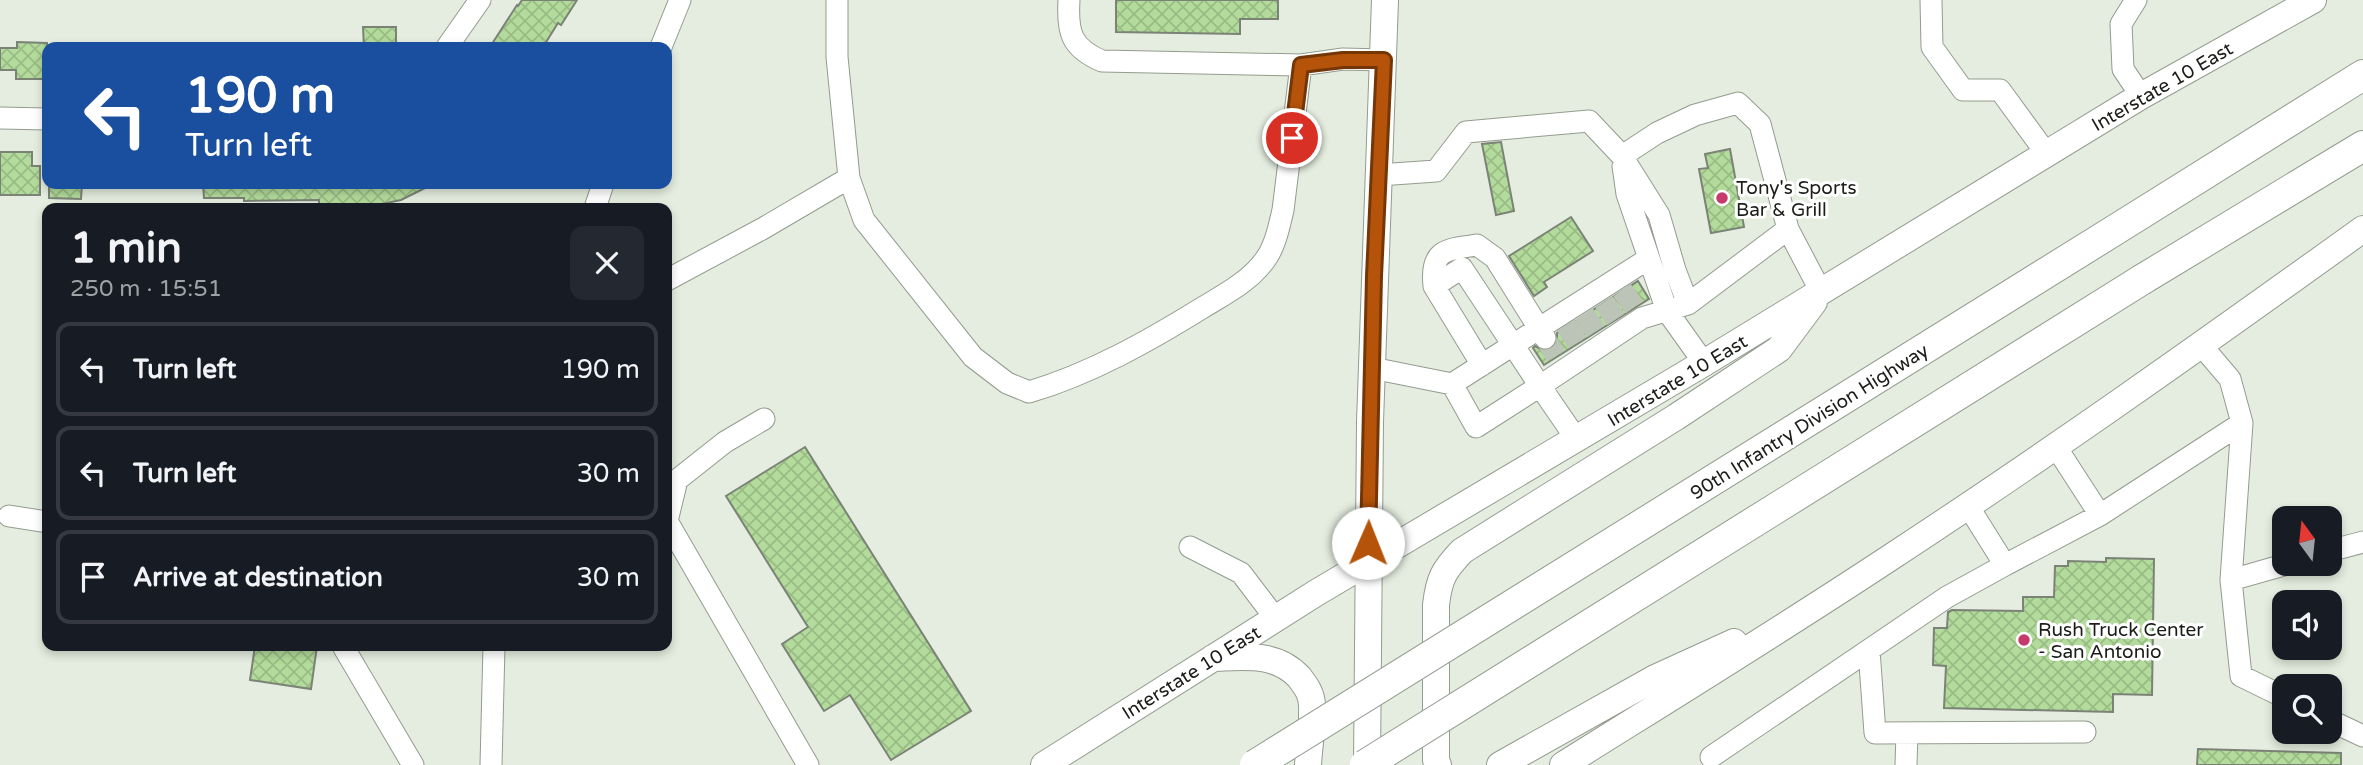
<!DOCTYPE html>
<html lang="en">
<head>
<meta charset="utf-8">
<style>
	:root { --surface:#171b24; --page:#242831; --text:#f1f3f6; --muted:#9ea1a6; --line:#363941 }
	body { margin:0; font-family:"Varela Round",sans-serif; background:var(--page); color:var(--text); height:100vh; display:flex; flex-direction:column; font-size:26px; white-space:nowrap }
	* { box-sizing:border-box; margin:0 }
	p { font-size:23px; color:var(--muted) }
	.icon { flex:none; width:38px; height:38px; fill:none; stroke:currentColor; stroke-width:2; stroke-linecap:round; stroke-linejoin:round }
	.map { position:relative; flex:1; overflow:hidden }
	.sheet { position:absolute; left:42px; top:203px; width:630px; height:448px; display:flex; flex-direction:column; background:var(--surface); border-radius:14px; box-shadow:0 4px 10px #0003 }
	.sheet>* { flex:none }
	.hud { position:absolute; left:42px; top:42px; width:630px; height:147px; border-radius:14px; box-shadow:0 4px 10px #0003; background:#1a4fa0; color:#fff; overflow:hidden }
	.needle { width:46px; rotate:345deg }
	.buttons { position:absolute; left:2272px; top:506px; display:grid; gap:14px }
	.buttons a { display:grid; place-items:center; width:70px; height:70px; border-radius:14px; background:var(--surface); box-shadow:0 4px 10px #0003; font-size:35px }
	.pin { position:absolute; display:grid; place-items:center; width:60px; height:60px; color:#fff; margin:-30px; border:4px solid #fff; border-radius:50%; box-shadow:0 2px 7px #0007 }
	.me { position:absolute; width:77px; margin:-38px; rotate:1deg; stroke-linejoin:round; filter:drop-shadow(0 0 5px #0008) }
	.turn { display:flex; align-items:center; gap:24px; height:147px; padding:0 28px; font-size:32px }
	.turn .icon { width:91px; height:91px; stroke-width:2.5 }
	.turn b { display:block; font-size:49px; line-height:60px }
	.round { display:grid; place-items:center; flex:none; width:74px; height:74px; border-radius:14px; background:var(--page) }
	.head { display:flex; align-items:center; justify-content:space-between; height:119px; padding:0 28px }
	h1 { font-size:42px; font-weight:700; line-height:52px }
	ul { padding:0; list-style:none }
	li { display:flex; align-items:center; gap:21px; height:94px; margin:0 14px 10px; padding:0 14px; border:4px solid var(--line); border-radius:14px }
	li div { flex:1 }
	li b { display:block; font-size:26px }
	li em { font-style:normal }
	.map>svg:first-child { display:block }
	.building { fill:url(#building-cross-hatch); stroke:#7b8377; stroke-width:2 }
	.lines { fill:none; stroke-linecap:round; stroke-linejoin:round }
	.minor-tunnel { stroke:#bcc3b7; stroke-width:21; stroke-dasharray:21 10; stroke-linecap:butt }
	.minor-casing { stroke:#939c8f; stroke-width:23 }
	.major-casing { stroke:#939c8f; stroke-width:28 }
	.highway-casing { stroke:#939c8f; stroke-width:32 }
	.minor { stroke:#fff; stroke-width:21 }
	.major { stroke:#fff; stroke-width:26 }
	.highway { stroke:#fff; stroke-width:30 }
	.highway-bridge-casing { stroke:#939c8f; stroke-width:32; stroke-linecap:butt }
	.highway-bridge { stroke:#fff; stroke-width:30 }
	.route-casing { stroke:#753606; stroke-width:18 }
	.route { stroke:#b45309; stroke-width:12 }
	.poi-dot { fill:#c73b6c; stroke:#fff; stroke-width:2.5 }
	.labels { text-anchor:middle; stroke-width:6; stroke-linejoin:round; paint-order:stroke }
	.street-label { font-size:19px; fill:#1a1d18; stroke:#fff }
	.poi-label { font-size:19px; fill:#1a1d18; stroke:#fff; text-anchor:start }
</style>
</head>
<body>
<div class="map">
<svg width="2363" height="765" viewBox="0 0 2363 765">
	<defs>
		<pattern id="building-cross-hatch" width="8" height="8" patternUnits="userSpaceOnUse" patternTransform="scale(1.75)"><rect width="8" height="8" fill="#b3db9b"/><path d="M0 0l8 8M0 8l8-8" fill="none" stroke="#99bc85"/></pattern>
	</defs>
	<rect width="100%" height="100%" fill="#e4eddf"/>
	<path class="building" d="M 522,0 L 577,0 L 561,25 L 558,23 L 543,47 L 490,47 L 517,5 L 518,6 Z
		M 1116,0 L 1278,0 L 1278,19 L 1240,19 L 1240,34 L 1116,32 Z
		M 363,27 L 396,27 L 396,47 L 364,47 Z
		M 17,42 L 47,43 L 47,79 L 16,79 L 16,70 L 0,70 L 0,48 L 17,48 Z
		M 1501,142 L 1514,211 L 1496,215 L 1482,144 Z
		M 1730,149 L 1744,227 L 1711,233 L 1699,169 L 1708,168 L 1705,154 Z
		M 0,152 L 32,152 L 32,166 L 40,166 L 40,195 L 0,195 Z
		M 49,184 L 82,184 L 81,199 L 49,198 Z
		M 203,184 L 433,184 L 401,200 L 363,208 L 319,207 L 319,200 L 244,201 L 244,198 L 204,198 Z
		M 1571,217 L 1593,251 L 1544,282 L 1547,287 L 1534,296 L 1509,256 Z
		M 1638,281 L 1649,299 L 1544,365 L 1533,348 L 1535,346 L 1545,351 L 1551,349 L 1557,344 L 1557,333 Z
		M 805,447 L 971,711 L 891,760 L 850,695 L 824,711 L 782,644 L 808,627 L 726,496 Z
		M 2106,558 L 2154,559 L 2152,695 L 2113,694 L 2113,712 L 1944,708 L 1946,666 L 1933,665 L 1934,628 L 1947,628 L 1948,612 L 1952,610 L 2023,611 L 2023,597 L 2054,597 L 2055,566 L 2068,566 L 2068,561 L 2106,562 Z
		M 255,646 L 317,646 L 311,689 L 250,680 Z
		M 2198,749 L 2341,753 L 2341,765 L 2197,765 Z"/>
	<g class="lines">
		<path class="minor-tunnel" d="M 1622,290 L 1635,308
			M 1604,302 L 1616,320
			M 1584,314 L 1596,332
			M 1566,325 L 1578,344
			M 1545,338 L 1557,357"/>
		<defs>
			<path id="minor" d="M 837,0 L 837,57 L 849,178 L 864,220 L 973,357 L 1007,383 L 1029,392 C 1090,374 1147,342 1202,308 C 1225,294 1249,282 1265,260 C 1275,247 1279,227 1283,210 L 1301,65
				M 1069,0 C 1067,32 1071,48 1102,61 L 1301,65 L 1343,59 L 1384,60
				M 1931,0 L 1932,47 L 1963,90 L 2000,90 L 2046,153
				M 2136,0 L 2121,24 L 2123,69 L 2141,96
				M 447,47 L 480,0
				M 661,47 L 680,0
				M 0,118 L 47,119
				M 1622,156 L 1657,133 L 1695,115 L 1738,103 L 1760,124 L 1788,229
				M 1623,166 L 1627,194 L 1667,311 L 1704,363
				M 1379,175 L 1436,171 L 1466,132 L 1589,121 L 1622,156 L 1659,215 L 1675,270 L 1688,304
				M 595,208 L 603,184
				M 667,280 L 762,229 L 849,178
				M 1434,286 C 1430,250 1446,249 1477,245 L 1495,258 L 1545,338
				M 2201,345 L 2230,379 L 2242,423 L 2231,580 L 2241,676 L 2284,697
				M 1482,365 L 1434,286 L 1462,268 L 1513,345 L 1648,259
				M 1372,368 L 1452,384 L 1476,427 L 1540,386 L 1577,440
				M 1452,384 L 1513,345 L 1540,386 L 1642,318 L 1688,304 L 1788,229 L 1821,292
				M 764,419 L 725,442 L 677,480 L 667,521 L 808,765
				M 2056,447 L 2100,515 L 2242,423
				M 9,516 L 47,522
				M 1190,547 L 1241,573 L 1276,619
				M 2329,551 L 2363,542
				M 2005,565 L 2100,515
				M 2231,580 L 2287,564
				M 344,648 L 413,765
				M 1869,650 L 1875,733 L 2085,732
				M 2329,720 L 2363,736
				M 1711,757 L 1947,597 L 2005,565 L 1968,506
				M 491,765 L 494,646
				M 1906,765 L 1907,733"/>
			<path id="major" d="M 1213,658 C 1244,657 1276,652 1299,677 C 1306,686 1312,694 1312,706 C 1313,725 1309,746 1308,765
				M 1044,765 L 1316,593 L 1704,363 L 2141,96 L 2313,0
				M 1367,765 L 1370,422 L 1385,0
				M 1438,765 L 1436,760 L 1436,605 C 1439,578 1444,570 1462,551 L 1676,417 L 1779,349 L 1814,302
				M 1500,765 L 1655,678 L 1734,642
				M 1563,765 C 1670,698 1779,631 1885,561 C 2047,455 2206,342 2363,229"/>
			<path id="highway" d="M 2115,230 L 2363,75
				M 2143,279 L 2363,146"/>
		</defs>
		<use href="#minor" class="minor-casing"/>
		<use href="#major" class="major-casing"/>
		<use href="#highway" class="highway-casing"/>
		<use href="#minor" class="minor"/>
		<use href="#major" class="major"/>
		<use href="#highway" class="highway"/>
		<defs>
			<path id="highway-bridge" d="M 1255,765 L 2115,230
				M 1365,765 L 2143,279"/>
		</defs>
		<use href="#highway-bridge" class="highway-bridge-casing"/>
		<use href="#highway-bridge" class="highway-bridge"/>
	</g>
	<g class="lines">
		<defs>
			<path id="route" d="M 1292,138 L 1301,65 L 1343,60 L 1384,60 L 1374,276 L 1368,543"/>
		</defs>
		<use href="#route" class="route-casing"/>
		<use href="#route" class="route"/>
	</g>
	<g class="poi-dot">
		<circle cx="1722" cy="198" r="7"/>
		<circle cx="2024" cy="640" r="7"/>
	</g>
	<g class="labels">
		<g class="street-label">
			<text transform="translate(2162 86) rotate(-30)" y="7">Interstate 10 East</text>
			<text transform="translate(1677 380) rotate(-31)" y="7">Interstate 10 East</text>
			<text transform="translate(1809 421) rotate(-32)" y="7">90th Infantry Division Highway</text>
			<text transform="translate(1191 672) rotate(-32)" y="7">Interstate 10 East</text>
		</g>
		<g class="poi-label">
			<text x="1736" y="194">Tony's Sports<tspan x="1736" dy="22">Bar &amp; Grill</tspan></text>
			<text x="2038" y="636">Rush Truck Center<tspan x="2038" dy="22">- San Antonio</tspan></text>
		</g>
	</g>
</svg>
<div class="buttons">
<a><svg class="needle" viewBox="-14 -14 28 28"><path d="M0-13l5 13h-10z" fill="#e53935"/><path d="M0 13l5-13h-10z" fill="#9ea1a6"/></svg></a>
<a><svg class="icon" aria-label="sound" viewBox="0 0 24 24"><path d="M4 9h4l5-4v14l-5-4H4zM17 9q2 3 0 6"/></svg></a>
<a><svg class="icon" aria-label="search" viewBox="0 0 24 24"><circle cx="10" cy="10" r="6"/><path d="M15 15l6 6"/></svg></a>
</div>
<div class="pin" style="left:1292px;top:138px;background:#d93025"><svg class="icon" aria-label="arrive" viewBox="0 0 24 24"><path d="M6 21V4h12l-3 4 3 4H6"/></svg></div>
<svg class="me" style="left:1368px;top:543px" viewBox="-20 -20 40 40"><circle r="19" fill="#fff"/><path d="M0-13L10 11 0 6-10 11z" fill="#b45309"/></svg>
<div class="hud">
<div class="turn"><svg class="icon" aria-label="left" viewBox="0 0 24 24"><path d="M17 20v-9H6M10 6l-5 5 5 5"/></svg><div><b>190 m</b>Turn left</div></div>
</div>
<section class="sheet">
<div class="head"><div><h1>1 min</h1><p>250 m · 15:51</p></div><a class="round"><svg class="icon" aria-label="close" viewBox="0 0 24 24"><path d="M6 6l12 12M18 6L6 18"/></svg></a></div>
<ul>
<li><svg class="icon" aria-label="left" viewBox="0 0 24 24"><path d="M17 20v-9H6M10 6l-5 5 5 5"/></svg><div><b>Turn left</b></div><em>190 m</em></li>
<li><svg class="icon" aria-label="left" viewBox="0 0 24 24"><path d="M17 20v-9H6M10 6l-5 5 5 5"/></svg><div><b>Turn left</b></div><em>30 m</em></li>
<li><svg class="icon" aria-label="arrive" viewBox="0 0 24 24"><path d="M6 21V4h12l-3 4 3 4H6"/></svg><div><b>Arrive at destination</b></div><em>30 m</em></li>
</ul>
</section>
</div>
</body>
</html>
